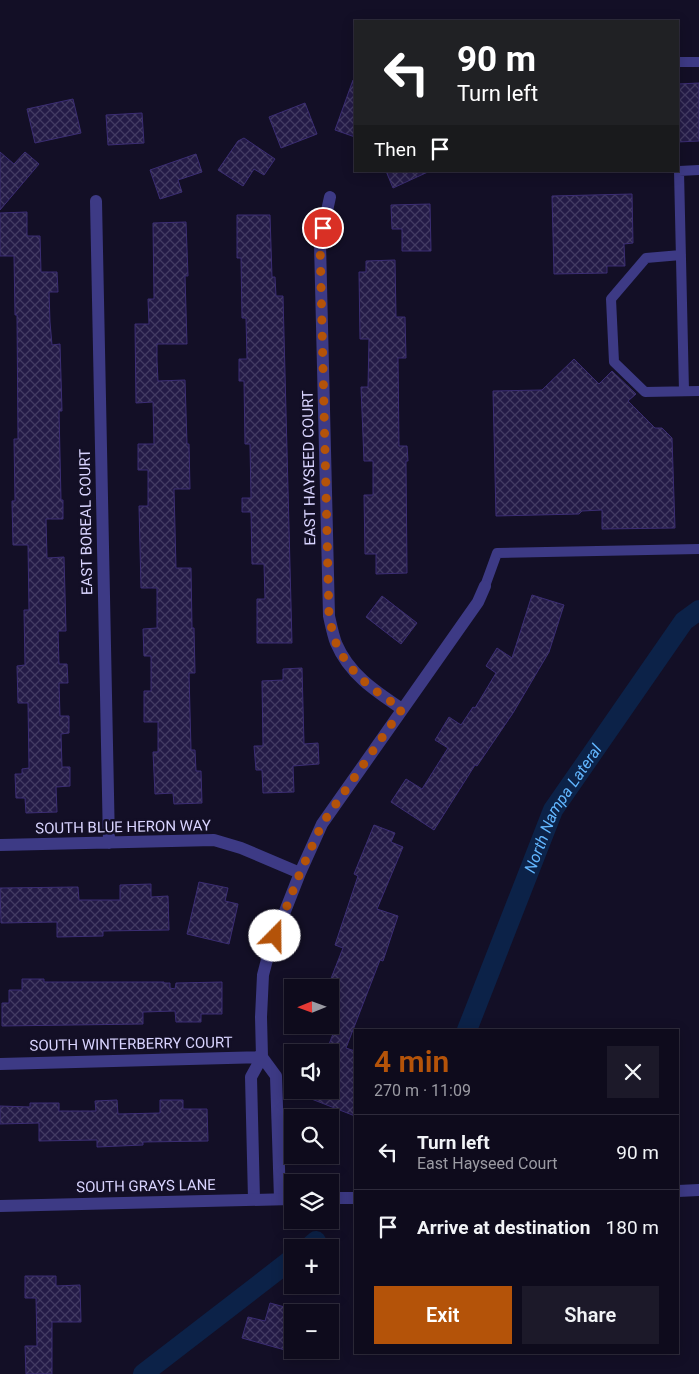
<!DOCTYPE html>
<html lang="en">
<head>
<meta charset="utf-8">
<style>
	:root { --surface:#0e0b1c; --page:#1c1929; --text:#f1f3f6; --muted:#9b9ba3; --line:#2e2b3b; --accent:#b45309 }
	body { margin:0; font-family:Roboto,sans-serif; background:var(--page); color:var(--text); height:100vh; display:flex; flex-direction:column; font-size:19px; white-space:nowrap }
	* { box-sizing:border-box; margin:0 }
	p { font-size:16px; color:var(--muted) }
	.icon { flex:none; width:28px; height:28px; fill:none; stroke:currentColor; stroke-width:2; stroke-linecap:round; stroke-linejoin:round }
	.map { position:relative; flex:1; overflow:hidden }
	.side { position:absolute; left:354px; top:1029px; width:325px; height:325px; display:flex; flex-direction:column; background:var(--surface); border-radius:0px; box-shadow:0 2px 12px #0003,0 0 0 1px var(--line) }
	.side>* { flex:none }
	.banner { position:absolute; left:354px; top:20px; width:325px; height:152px; border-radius:0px; box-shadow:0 2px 12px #0003,0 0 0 1px var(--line); background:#202124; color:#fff; overflow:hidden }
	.needle { width:32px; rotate:269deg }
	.tools { position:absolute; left:284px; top:979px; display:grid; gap:10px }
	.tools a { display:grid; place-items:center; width:55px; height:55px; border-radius:0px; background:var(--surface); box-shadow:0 2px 12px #0003,0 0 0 1px var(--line); font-size:25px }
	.pin { position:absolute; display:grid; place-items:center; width:42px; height:42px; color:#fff; margin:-21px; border:2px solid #fff; border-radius:50%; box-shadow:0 1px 5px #0007 }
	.me { position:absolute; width:55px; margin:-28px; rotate:22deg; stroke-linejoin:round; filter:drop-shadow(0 0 4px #0008) }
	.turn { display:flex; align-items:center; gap:18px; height:105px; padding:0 20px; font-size:22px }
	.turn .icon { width:65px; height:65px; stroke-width:2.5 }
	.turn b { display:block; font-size:35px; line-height:42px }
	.then { display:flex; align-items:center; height:48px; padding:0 20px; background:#0003; gap:10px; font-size:19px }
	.round { display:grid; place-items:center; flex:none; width:52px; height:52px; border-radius:0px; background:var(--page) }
	.overview { display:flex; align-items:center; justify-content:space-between; height:85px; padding:0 20px }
	h1 { font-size:30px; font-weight:600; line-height:38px; color:var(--accent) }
	.cta { display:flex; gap:10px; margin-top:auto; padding:10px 20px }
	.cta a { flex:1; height:58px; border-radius:0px; background:var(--accent); color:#fff; font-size:20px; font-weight:600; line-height:58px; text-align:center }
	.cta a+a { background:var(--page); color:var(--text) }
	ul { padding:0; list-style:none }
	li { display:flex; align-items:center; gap:15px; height:75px; padding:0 20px; border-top:1px solid var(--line) }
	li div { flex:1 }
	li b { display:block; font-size:19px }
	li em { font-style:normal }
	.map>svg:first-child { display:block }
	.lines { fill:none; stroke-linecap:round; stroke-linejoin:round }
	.canal { stroke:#0c2248; stroke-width:20 }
	.building { fill:url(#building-cross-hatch); stroke:#3b2d73 }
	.service { stroke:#3d3a85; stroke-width:10 }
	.minor { stroke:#3d3a85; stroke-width:12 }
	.tertiary { stroke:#3d3a85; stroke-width:12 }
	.route { stroke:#b45309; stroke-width:9; stroke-dasharray:0 16.2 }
	.labels { text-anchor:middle; stroke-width:5; stroke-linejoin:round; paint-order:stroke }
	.street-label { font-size:15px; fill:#d9d4ff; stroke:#130f26 }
	.water-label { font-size:16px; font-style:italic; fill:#62b6ff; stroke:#130f26 }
</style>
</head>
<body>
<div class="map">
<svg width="699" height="1374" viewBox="0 0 699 1374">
	<defs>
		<pattern id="building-cross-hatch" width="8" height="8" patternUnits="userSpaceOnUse" patternTransform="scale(1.25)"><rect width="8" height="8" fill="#241b47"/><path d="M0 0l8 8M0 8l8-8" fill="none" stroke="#433b63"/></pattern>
	</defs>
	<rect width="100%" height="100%" fill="#130f26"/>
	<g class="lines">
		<g class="canal">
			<path id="s1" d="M 467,1030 L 553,810 L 684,621 L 699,610"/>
			<path d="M 308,1248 L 316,1241"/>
			<path d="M 143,1374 L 292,1259"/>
		</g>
	</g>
	<path class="building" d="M 353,80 L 355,81 L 355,137 L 335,130 Z
		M 699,83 L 699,141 L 678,142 L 678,84 Z
		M 73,99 L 81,133 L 35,143 L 27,109 Z
		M 305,103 L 317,134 L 281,148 L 269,117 Z
		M 142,113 L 144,143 L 108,145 L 106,115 Z
		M 244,138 L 275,159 L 264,175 L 254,169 L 243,186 L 218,170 L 238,141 Z
		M 0,152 L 14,164 L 25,152 L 39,164 L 0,210 Z
		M 196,154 L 202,172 L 178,180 L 182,192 L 160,199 L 150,170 Z
		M 386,171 L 430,171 L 393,188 Z
		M 632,194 L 633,243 L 624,244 L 625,266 L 607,266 L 607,273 L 554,274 L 552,196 Z
		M 430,204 L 431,251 L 402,251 L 402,229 L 392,229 L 391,205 Z
		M 27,212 L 27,236 L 40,236 L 41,272 L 57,272 L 58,292 L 49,292 L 50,322 L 52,345 L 60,344 L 62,411 L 59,411 L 61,500 L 63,500 L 63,519 L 46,519 L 47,558 L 64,557 L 66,631 L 58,631 L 59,664 L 67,664 L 68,683 L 59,683 L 60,716 L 69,716 L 69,733 L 61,734 L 62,767 L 70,767 L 70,786 L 56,787 L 57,812 L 26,813 L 25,798 L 16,798 L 15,774 L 22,774 L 22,769 L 29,768 L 28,703 L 18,703 L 17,666 L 25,665 L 24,610 L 29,610 L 28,545 L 13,545 L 12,501 L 15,501 L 14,439 L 18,439 L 17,315 L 15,315 L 14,256 L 0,256 L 0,213 Z
		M 237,215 L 270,215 L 272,277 L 275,277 L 276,296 L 283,296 L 292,643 L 257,643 L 257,599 L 265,599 L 264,564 L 252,564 L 251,512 L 242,512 L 242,498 L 251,498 L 250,444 L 245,444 L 244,381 L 239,381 L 239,359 L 247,359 L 246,318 L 242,318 L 241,258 L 237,258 Z
		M 186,222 L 188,276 L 185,276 L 187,344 L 157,344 L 157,361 L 158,381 L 185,380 L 187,444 L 189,444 L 190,489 L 174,489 L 176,568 L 191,568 L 192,628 L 194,628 L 195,673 L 189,673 L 191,750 L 195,750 L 196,771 L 201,771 L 202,803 L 174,804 L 173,793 L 155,794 L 153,752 L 158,752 L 158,722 L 144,722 L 144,691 L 151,691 L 151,656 L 144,656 L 143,629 L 157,628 L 157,588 L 141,588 L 139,506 L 148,506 L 148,470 L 138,470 L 138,444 L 154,444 L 153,402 L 136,403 L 135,324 L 149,324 L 148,299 L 154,299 L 153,223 Z
		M 395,260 L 396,317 L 405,317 L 406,358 L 398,358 L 399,446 L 407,446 L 408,461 L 406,461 L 407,573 L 376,574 L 376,554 L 365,554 L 364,495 L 373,495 L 373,461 L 364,461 L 361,387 L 368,387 L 369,339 L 360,339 L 359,272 L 366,272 L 366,261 Z
		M 574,359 L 599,384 L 612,371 L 636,394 L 628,401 L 655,428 L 662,428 L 672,438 L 675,528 L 602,529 L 602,510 L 582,511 L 579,514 L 496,516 L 493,391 L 542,390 Z
		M 532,595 L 564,605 L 549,652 L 513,713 L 477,766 L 475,765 L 434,830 L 391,802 L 406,779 L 422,789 L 448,748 L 435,740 L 449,717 L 461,725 L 473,707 L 475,708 L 496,673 L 486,666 L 497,648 L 512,658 Z
		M 382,596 L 417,623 L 401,644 L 366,617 Z
		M 302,668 L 304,744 L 318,743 L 319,764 L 293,766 L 294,792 L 263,793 L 262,770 L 256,770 L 254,746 L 263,746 L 262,681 L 283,680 L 283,669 Z
		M 374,825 L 395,833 L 391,842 L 403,847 L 377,909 L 398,916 L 383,961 L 380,960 L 346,1048 L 355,1051 L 355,1116 L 291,1091 L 330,1090 L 330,1052 L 326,1052 L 338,1021 L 330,1018 L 330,981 L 343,948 L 335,945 L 358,876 L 354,874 Z
		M 199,882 L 228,888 L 225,901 L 238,904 L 229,944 L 187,934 Z
		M 151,884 L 151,897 L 168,896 L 169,930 L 103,931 L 103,936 L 57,937 L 57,922 L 1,923 L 0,888 L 78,887 L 79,900 L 120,900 L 120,885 Z
		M 22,979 L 44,979 L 44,982 L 164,982 L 164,983 L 170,983 L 170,988 L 175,989 L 176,983 L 222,982 L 222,1014 L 201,1014 L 201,1022 L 176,1022 L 175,1011 L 143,1012 L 143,1024 L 2,1026 L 2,1003 L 9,1003 L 9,990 L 22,990 Z
		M 117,1100 L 118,1114 L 160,1113 L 160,1100 L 183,1100 L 183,1109 L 207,1109 L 208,1141 L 143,1142 L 143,1145 L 97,1147 L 97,1140 L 39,1141 L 39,1123 L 0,1124 L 0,1106 L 30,1107 L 30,1103 L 59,1103 L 59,1111 L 96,1111 L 95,1101 Z
		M 25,1276 L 56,1276 L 56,1286 L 80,1285 L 81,1322 L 52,1322 L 52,1374 L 26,1374 L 25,1346 L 37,1346 L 36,1298 L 25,1298 Z
		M 270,1303 L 292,1309 L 292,1352 L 242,1338 L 248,1317 L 265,1321 Z"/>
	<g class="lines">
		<path class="service" d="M 678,62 L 699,62
			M 681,255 L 646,258 L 611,299 L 614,362 L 645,392 L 699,391
			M 684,391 L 679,171 L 699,170
			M 485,586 L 497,553 L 699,549"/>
		<path class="minor" d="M 330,197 L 320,243 L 329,616 C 331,625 333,635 336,643 C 349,674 375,691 402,709
			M 96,201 L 109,843
			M 0,845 L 214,840 L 241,848 L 300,873
			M 0,1064 L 262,1057 L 261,1017 L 263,975 L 269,952 L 300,873 L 322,824 L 478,602 L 485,586
			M 254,1199 L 251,1077 L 262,1057 L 276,1076 L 280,1199"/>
		<path class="tertiary" d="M 678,1191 L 699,1190
			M 330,1198 L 355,1198
			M 0,1206 L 292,1199"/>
	</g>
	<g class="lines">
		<path class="route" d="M 275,936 L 300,873 L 322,824 L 402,709 C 375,691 349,674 336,643 C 333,635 331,625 329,616 L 320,243 L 323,228"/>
	</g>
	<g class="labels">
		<g class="street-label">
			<text transform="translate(309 468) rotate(-91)" y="5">EAST HAYSEED COURT</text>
			<text transform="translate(86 522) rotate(-91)" y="5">EAST BOREAL COURT</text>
			<text transform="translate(123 827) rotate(-1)" y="5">SOUTH BLUE HERON WAY</text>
			<text transform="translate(131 1044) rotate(-1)" y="5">SOUTH WINTERBERRY COURT</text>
			<text transform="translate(146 1186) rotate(-1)" y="5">SOUTH GRAYS LANE</text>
		</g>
		<g class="water-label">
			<text dy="6" stroke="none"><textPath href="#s1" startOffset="242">North Nampa Lateral</textPath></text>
		</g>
	</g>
</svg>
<div class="tools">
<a><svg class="needle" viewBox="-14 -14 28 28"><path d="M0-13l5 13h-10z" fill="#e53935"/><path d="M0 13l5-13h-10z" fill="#9b9ba3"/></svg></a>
<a><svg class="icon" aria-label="sound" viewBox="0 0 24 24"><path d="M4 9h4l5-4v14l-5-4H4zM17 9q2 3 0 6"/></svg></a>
<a><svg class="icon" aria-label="search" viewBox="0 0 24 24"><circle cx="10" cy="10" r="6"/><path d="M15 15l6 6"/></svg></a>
<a><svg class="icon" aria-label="layers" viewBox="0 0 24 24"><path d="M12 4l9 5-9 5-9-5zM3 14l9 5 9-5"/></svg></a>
<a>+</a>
<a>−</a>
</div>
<div class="pin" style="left:323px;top:228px;background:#d93025"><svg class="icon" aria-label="arrive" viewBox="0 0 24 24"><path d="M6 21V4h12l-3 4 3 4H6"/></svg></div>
<svg class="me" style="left:275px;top:936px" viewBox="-20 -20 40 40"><circle r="19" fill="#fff"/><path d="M0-13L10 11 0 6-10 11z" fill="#b45309"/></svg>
<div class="banner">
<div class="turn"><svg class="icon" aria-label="left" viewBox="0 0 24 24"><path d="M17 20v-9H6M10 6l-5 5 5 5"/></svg><div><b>90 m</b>Turn left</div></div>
<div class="then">Then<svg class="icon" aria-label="arrive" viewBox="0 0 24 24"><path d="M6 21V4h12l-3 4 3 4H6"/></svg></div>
</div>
<section class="side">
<div class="overview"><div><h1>4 min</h1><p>270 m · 11:09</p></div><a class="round"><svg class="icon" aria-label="close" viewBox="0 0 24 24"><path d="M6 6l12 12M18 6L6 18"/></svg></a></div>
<ul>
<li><svg class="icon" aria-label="left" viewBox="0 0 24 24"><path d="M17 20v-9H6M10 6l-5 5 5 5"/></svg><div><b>Turn left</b><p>East Hayseed Court</p></div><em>90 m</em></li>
<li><svg class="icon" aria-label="arrive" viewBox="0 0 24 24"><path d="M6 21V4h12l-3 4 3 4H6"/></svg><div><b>Arrive at destination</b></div><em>180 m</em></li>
</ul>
<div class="cta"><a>Exit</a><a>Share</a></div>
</section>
</div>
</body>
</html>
